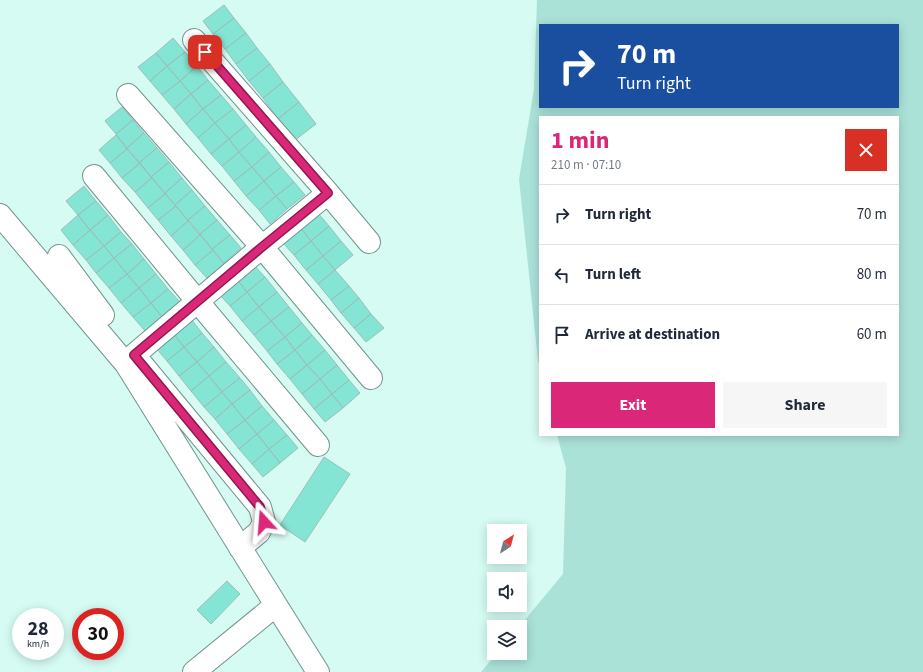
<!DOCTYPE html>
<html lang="en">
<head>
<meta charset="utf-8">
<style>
	:root { --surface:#fff; --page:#f6f6f7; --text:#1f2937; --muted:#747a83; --line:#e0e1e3; --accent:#db2777 }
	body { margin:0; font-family:"Source Sans 3",sans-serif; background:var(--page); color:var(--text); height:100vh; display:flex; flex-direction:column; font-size:15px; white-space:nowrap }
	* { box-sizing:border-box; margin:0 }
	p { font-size:13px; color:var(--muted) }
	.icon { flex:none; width:22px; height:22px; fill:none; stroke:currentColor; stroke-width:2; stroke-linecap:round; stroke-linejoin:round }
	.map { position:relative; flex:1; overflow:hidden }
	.details { position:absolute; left:539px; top:116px; width:360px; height:320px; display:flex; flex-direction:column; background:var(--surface); border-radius:0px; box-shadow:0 2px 10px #0003 }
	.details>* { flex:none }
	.top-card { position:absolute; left:539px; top:24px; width:360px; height:84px; border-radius:0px; box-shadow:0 2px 10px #0003; background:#1a4fa0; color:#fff; overflow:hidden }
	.needle { width:26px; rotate:36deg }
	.buttons { position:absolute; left:487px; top:524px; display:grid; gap:8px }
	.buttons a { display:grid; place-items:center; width:40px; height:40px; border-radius:0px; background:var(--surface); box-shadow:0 2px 10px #0003; font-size:20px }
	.speed { position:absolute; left:12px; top:608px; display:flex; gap:8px; font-size:20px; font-weight:700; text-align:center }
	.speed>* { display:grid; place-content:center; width:52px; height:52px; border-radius:50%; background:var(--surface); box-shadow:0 2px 10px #0003; line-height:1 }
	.speed small { font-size:10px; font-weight:400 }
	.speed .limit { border:6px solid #d22; background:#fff; color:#111 }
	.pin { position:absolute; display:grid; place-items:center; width:34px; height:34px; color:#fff; margin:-17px; border-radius:8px; box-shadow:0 2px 6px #0006 }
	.me { position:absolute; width:44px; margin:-22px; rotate:341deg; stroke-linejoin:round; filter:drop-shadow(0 0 3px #0008) }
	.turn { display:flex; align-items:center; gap:14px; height:84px; padding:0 12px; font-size:18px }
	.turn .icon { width:52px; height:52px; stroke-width:2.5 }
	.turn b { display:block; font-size:28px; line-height:34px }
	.round { display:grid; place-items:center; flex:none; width:42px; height:42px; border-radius:0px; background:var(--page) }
	.overview { display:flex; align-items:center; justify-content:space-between; height:68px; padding:0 12px }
	h1 { font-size:24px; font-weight:700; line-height:30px; color:var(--accent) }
	.action { display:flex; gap:8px; margin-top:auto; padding:8px 12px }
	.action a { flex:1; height:46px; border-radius:0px; background:var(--accent); color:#fff; font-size:16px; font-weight:700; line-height:46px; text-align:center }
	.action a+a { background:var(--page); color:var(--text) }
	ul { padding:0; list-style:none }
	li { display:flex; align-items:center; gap:12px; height:60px; padding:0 12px; border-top:1px solid var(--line) }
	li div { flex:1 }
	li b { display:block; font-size:15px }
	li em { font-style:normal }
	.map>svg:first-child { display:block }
	.green { fill:#aae2d8; fill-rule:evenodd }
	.building { fill:#85e5d5; stroke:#9bbfb8 }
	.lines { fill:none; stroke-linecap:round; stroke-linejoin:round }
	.street-casing { stroke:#71948e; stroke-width:24 }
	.street { stroke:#fff; stroke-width:22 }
	.route-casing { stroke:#8e194d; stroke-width:10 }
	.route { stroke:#db2777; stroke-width:7 }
</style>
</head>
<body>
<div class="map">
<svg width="923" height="672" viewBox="0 0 923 672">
	<rect width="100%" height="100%" fill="#d5fbf3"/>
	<path class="green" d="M 537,0 L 923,0 L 923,672 L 481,672 L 497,653 L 520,653 L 520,627 L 519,627 L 563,574 L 566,468 L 557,435 L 898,435 L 898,117 L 540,117 L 540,367 L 538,361 L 519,179 L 534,89 ZM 540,25 L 898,25 L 898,107 L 540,107 Z"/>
	<path class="building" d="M 224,5 L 234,18 L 213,34 L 203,21 Z
		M 234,18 L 246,33 L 225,49 L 213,34 Z
		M 246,33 L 257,48 L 236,64 L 225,49 Z
		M 173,38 L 185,52 L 167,66 L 156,53 Z
		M 257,48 L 270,64 L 249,81 L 236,64 Z
		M 185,52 L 197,66 L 180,81 L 167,66 Z
		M 156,53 L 167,66 L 150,81 L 138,67 Z
		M 270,64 L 283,82 L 263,98 L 249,81 Z
		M 167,66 L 180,81 L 162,95 L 150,81 Z
		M 197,66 L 208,80 L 191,94 L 180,81 Z
		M 208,80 L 221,95 L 203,109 L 191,94 Z
		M 180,81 L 191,94 L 174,109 L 162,95 Z
		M 283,82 L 299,102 L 278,119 L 263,98 Z
		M 191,94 L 203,109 L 186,124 L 174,109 Z
		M 221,95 L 233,109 L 215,123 L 203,109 Z
		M 299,102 L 316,124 L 295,140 L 278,119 Z
		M 122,107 L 133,120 L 116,134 L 105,121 Z
		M 203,109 L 215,123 L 198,138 L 186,124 Z
		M 233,109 L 246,125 L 229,139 L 215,123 Z
		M 133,120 L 144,133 L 127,148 L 116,134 Z
		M 215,123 L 229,139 L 211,154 L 198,138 Z
		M 246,125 L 256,137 L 239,152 L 229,139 Z
		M 144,133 L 157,148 L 139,163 L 127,148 Z
		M 116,135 L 127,149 L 110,163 L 99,150 Z
		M 256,137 L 269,152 L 252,167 L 239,152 Z
		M 229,139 L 239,152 L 222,166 L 211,154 Z
		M 157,148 L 169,162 L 151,177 L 139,163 Z
		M 127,149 L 140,163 L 122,178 L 110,163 Z
		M 239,152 L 252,167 L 234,181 L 222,166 Z
		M 269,152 L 281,167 L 264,181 L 252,167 Z
		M 169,162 L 182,178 L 165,193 L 151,177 Z
		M 140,163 L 152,178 L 135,192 L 122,178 Z
		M 252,167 L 264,181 L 246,196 L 234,181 Z
		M 281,167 L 294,182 L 276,196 L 264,181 Z
		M 152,178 L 165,194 L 148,208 L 135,192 Z
		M 182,178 L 192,190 L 175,205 L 165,193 Z
		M 264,181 L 276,196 L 259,210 L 246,196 Z
		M 294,182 L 305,195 L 287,209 L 276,196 Z
		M 84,186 L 96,201 L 78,215 L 66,201 Z
		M 192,190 L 205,206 L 188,220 L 175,205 Z
		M 165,194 L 176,206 L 158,220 L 148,208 Z
		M 276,196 L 287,209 L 270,224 L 259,210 Z
		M 96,201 L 108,215 L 90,230 L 78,215 Z
		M 176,206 L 188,221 L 171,236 L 158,220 Z
		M 205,206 L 217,220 L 200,234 L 188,220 Z
		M 317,212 L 329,226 L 311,241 L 300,227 Z
		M 78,215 L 90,230 L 73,245 L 61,230 Z
		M 108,215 L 121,232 L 104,246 L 90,230 Z
		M 217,220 L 230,235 L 212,249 L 200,234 Z
		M 188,221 L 200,235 L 183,250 L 171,236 Z
		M 329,226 L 341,241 L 323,256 L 311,241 Z
		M 300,227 L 311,241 L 294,255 L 282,242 Z
		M 90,230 L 104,246 L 86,260 L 73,245 Z
		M 121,232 L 132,244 L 114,258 L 104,246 Z
		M 200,235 L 213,250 L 195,265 L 183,250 Z
		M 230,235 L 241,248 L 224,263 L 212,249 Z
		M 311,241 L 323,256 L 306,270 L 294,255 Z
		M 341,241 L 353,255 L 335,270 L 323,256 Z
		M 132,244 L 144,259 L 127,274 L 114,258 Z
		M 104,246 L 114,258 L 96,273 L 86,260 Z
		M 213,250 L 224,264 L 207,278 L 195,265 Z
		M 323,256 L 335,270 L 318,284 L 306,270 Z
		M 114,258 L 127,274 L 109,288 L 96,273 Z
		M 144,259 L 156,274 L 139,288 L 127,274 Z
		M 253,264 L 265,277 L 247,292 L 236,278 Z
		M 335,270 L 349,286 L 331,300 L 318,284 Z
		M 127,274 L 139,288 L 121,303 L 109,288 Z
		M 156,274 L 168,289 L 151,303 L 139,288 Z
		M 265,277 L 277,292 L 259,307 L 247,292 Z
		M 236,278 L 247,292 L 230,306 L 218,293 Z
		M 349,286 L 359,298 L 341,313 L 331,300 Z
		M 139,288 L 151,303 L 133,317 L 121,303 Z
		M 168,289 L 180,302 L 162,317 L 151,303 Z
		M 247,292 L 259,307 L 242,321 L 230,306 Z
		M 277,292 L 289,307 L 271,321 L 259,307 Z
		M 359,298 L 371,314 L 354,328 L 341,313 Z
		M 151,303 L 162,317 L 145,331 L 133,317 Z
		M 259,307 L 271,321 L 254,335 L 242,321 Z
		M 289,307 L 302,323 L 285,337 L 271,321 Z
		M 371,314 L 384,328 L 366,342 L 354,328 Z
		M 191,319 L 202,333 L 184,347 L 173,333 Z
		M 271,321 L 285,337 L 267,351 L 254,335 Z
		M 302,323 L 312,335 L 295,350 L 285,337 Z
		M 173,333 L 184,347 L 167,361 L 156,348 Z
		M 202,333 L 214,347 L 197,362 L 184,347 Z
		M 312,335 L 325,350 L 307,365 L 295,350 Z
		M 285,337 L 295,350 L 277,364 L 267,351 Z
		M 184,347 L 197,362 L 179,376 L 167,361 Z
		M 214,347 L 226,362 L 209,376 L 197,362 Z
		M 295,350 L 307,365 L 290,379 L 277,364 Z
		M 325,350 L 337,365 L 320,379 L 307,365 Z
		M 197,362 L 209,376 L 191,391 L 179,376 Z
		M 226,362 L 240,378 L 222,392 L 209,376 Z
		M 307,365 L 320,379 L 302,394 L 290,379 Z
		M 337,365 L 349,380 L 332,394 L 320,379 Z
		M 209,376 L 222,392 L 204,407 L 191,391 Z
		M 240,378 L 250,390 L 232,404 L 222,392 Z
		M 320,379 L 332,394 L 314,409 L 302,394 Z
		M 349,380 L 360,393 L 343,408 L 332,394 Z
		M 250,390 L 262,406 L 245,420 L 232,404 Z
		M 222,392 L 232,404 L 215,419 L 204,407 Z
		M 332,394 L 343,408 L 325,422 L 314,409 Z
		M 232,404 L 245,420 L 227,434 L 215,419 Z
		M 262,406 L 274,420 L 257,434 L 245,420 Z
		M 245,420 L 257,434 L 239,449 L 227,434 Z
		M 274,420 L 287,435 L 269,449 L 257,434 Z
		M 257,434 L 269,449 L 252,464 L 239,449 Z
		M 287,435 L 298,448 L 280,463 L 269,449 Z
		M 269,449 L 280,463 L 263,477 L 252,464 Z
		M 324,457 L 350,474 L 305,542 L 280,525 Z
		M 227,581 L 240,594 L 211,624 L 197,610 Z"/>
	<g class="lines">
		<defs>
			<path id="street" d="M 194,40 L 328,193
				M 128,95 L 262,247 L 371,378
				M 94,176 L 198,302 L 318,445
				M 0,215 L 126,364 L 276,605 L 318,672
				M 59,256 L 103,315
				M 134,355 L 262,247 L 328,193 L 369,242
				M 135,356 L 260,507 L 264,522 L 259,532 L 240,548
				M 194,672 L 276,605"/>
		</defs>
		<use href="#street" class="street-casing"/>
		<use href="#street" class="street"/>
	</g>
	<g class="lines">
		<defs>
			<path id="route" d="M 205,52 L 328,193 L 262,247 L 134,355 L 260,507 L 264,522"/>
		</defs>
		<use href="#route" class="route-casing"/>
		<use href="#route" class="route"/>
	</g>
</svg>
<div class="buttons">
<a><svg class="needle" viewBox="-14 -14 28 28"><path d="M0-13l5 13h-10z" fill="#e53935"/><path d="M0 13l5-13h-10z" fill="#747a83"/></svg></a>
<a><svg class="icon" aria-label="sound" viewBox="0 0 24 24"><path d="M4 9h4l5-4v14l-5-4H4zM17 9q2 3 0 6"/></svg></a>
<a><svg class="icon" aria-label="layers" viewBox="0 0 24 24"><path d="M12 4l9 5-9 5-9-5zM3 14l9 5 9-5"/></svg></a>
</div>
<div class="speed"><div>28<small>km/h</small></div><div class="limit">30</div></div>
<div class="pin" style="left:205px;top:52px;background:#d93025"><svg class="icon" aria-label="arrive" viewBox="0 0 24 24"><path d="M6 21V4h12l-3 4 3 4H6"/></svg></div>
<svg class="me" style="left:264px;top:522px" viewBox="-20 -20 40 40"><path d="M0-17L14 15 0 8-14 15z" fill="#db2777" stroke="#fff" stroke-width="4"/></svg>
<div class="top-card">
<div class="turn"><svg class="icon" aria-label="right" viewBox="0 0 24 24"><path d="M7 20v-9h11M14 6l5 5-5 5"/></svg><div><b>70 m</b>Turn right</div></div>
</div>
<section class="details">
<div class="overview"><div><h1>1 min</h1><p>210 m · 07:10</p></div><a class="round" style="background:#d93025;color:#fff"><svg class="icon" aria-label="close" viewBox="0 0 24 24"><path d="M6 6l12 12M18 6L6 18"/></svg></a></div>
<ul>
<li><svg class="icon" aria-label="right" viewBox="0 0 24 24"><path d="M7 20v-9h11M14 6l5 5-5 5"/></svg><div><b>Turn right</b></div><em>70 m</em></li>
<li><svg class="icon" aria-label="left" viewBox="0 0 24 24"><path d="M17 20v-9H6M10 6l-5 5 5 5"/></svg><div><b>Turn left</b></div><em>80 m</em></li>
<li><svg class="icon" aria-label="arrive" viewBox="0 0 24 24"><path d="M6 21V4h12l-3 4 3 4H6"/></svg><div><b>Arrive at destination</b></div><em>60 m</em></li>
</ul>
<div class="action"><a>Exit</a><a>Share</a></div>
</section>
</div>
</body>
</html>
